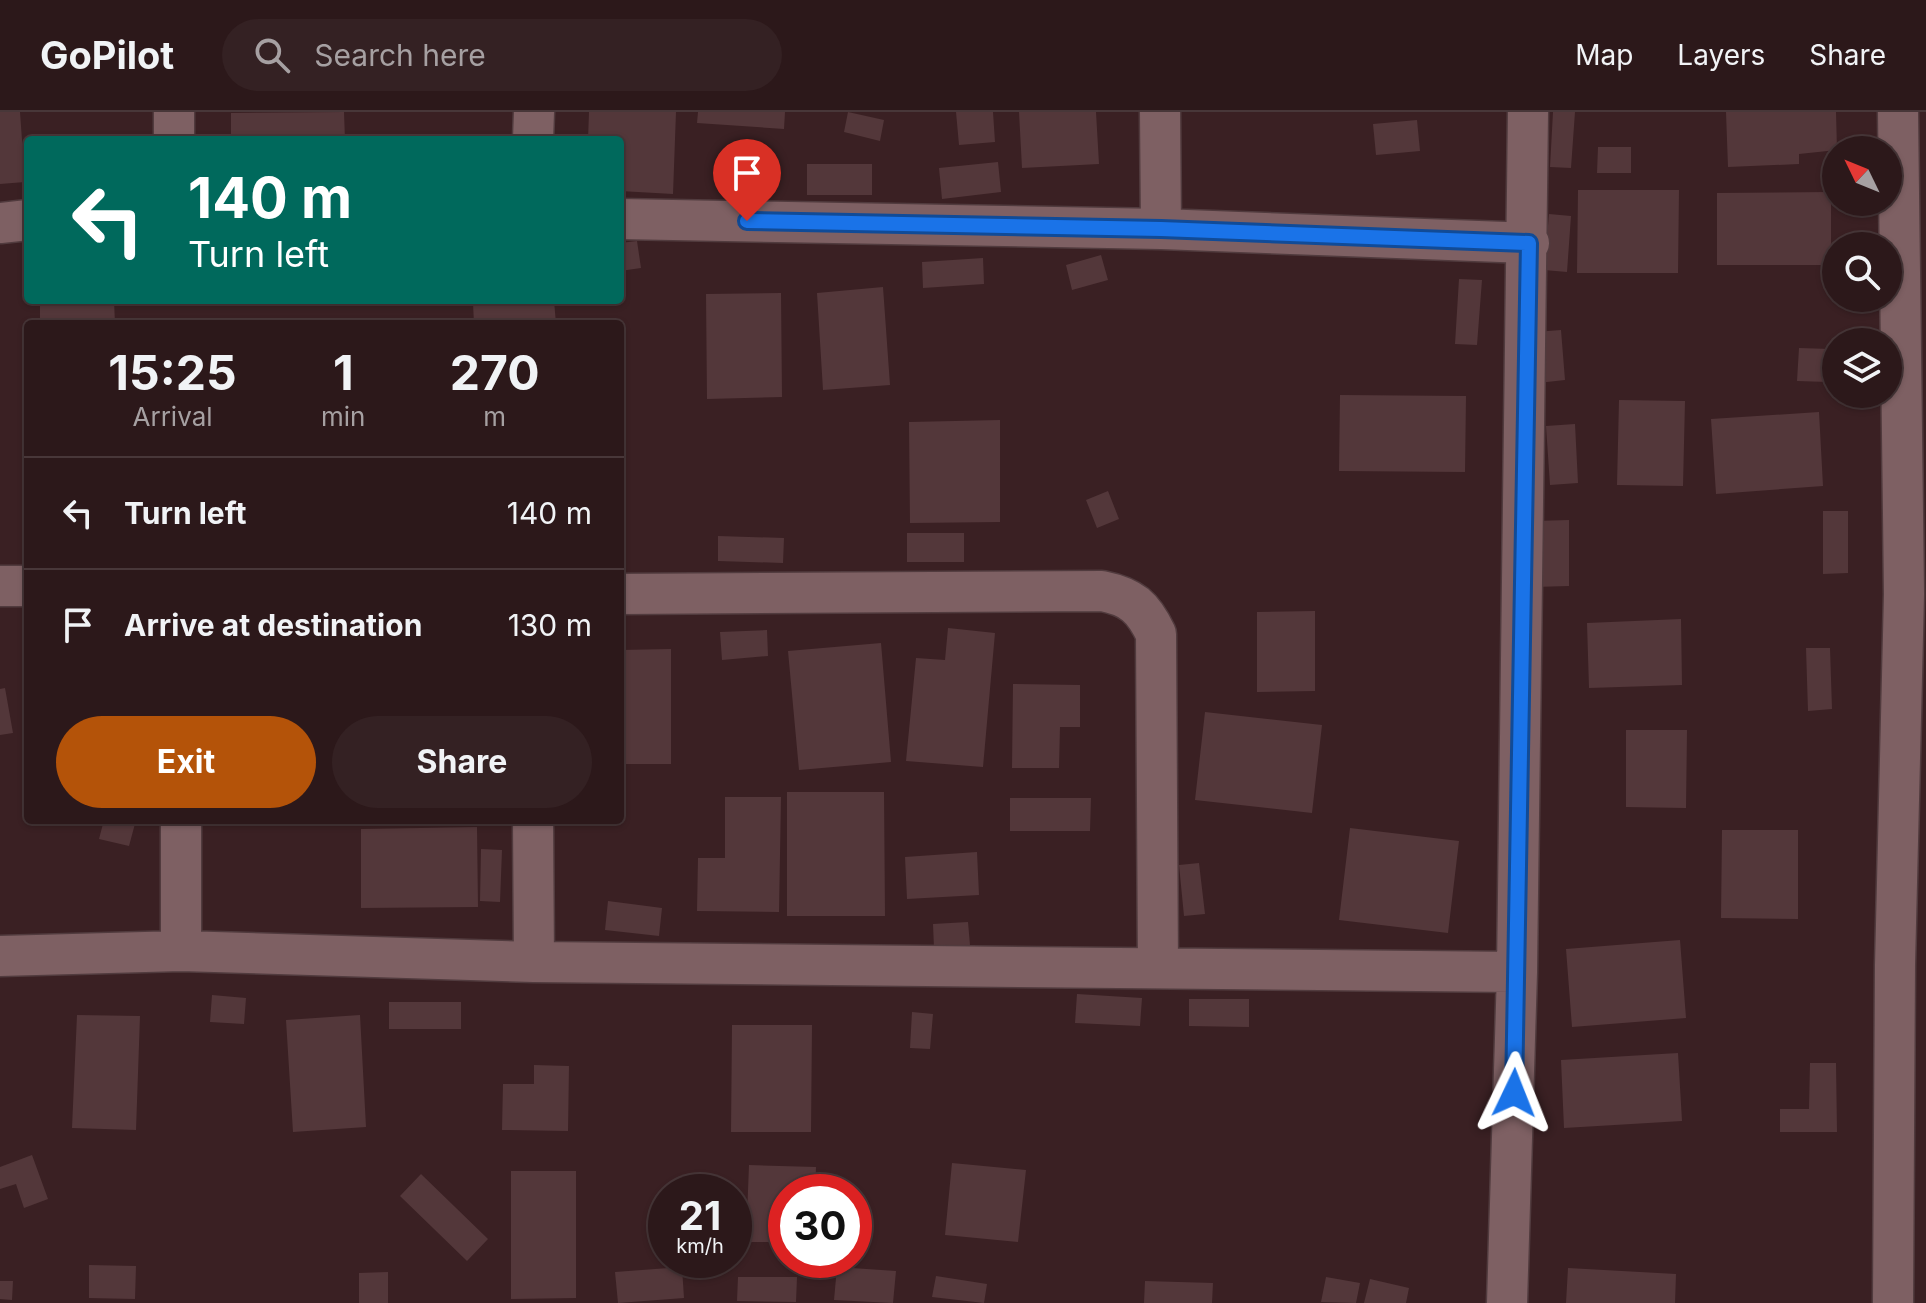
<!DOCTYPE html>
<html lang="en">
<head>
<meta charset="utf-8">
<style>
	:root { --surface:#2c181a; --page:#342123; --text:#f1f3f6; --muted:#a6a0a2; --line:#483739; --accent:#b45309 }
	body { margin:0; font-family:Inter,sans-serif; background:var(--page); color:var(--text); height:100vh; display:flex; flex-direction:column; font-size:30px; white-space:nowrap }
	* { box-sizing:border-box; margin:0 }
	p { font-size:26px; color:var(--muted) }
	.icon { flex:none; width:44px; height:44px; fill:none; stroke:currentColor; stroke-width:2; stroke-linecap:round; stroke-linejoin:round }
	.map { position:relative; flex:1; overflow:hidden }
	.panel { position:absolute; left:24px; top:208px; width:600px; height:504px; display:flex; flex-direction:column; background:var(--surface); border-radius:8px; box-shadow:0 2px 6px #0004,0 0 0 2px var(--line) }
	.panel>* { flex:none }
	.guide { position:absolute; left:24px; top:24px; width:600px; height:168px; border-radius:8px; box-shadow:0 2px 6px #0004,0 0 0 2px var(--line); background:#00695c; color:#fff; overflow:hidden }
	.needle { width:52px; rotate:313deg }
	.tools { position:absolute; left:1822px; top:24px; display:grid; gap:16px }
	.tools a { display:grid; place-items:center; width:80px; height:80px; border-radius:50%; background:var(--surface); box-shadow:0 2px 6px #0004,0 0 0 2px var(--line); font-size:40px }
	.speed { position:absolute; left:648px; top:1062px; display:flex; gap:16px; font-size:40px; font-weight:700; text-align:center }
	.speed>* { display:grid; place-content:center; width:104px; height:104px; border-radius:50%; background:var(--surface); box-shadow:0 2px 6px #0004,0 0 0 2px var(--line); line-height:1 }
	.speed small { font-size:20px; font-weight:400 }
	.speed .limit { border:12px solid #d22; background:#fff; color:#111 }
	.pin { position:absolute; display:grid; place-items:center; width:68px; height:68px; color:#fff; margin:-82px -34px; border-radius:50% 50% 50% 0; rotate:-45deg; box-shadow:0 0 8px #0007 }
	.pin .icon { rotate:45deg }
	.me { position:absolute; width:88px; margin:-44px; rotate:2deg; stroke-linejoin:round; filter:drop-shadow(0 0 6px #0008) }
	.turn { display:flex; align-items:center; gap:28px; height:168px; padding:0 32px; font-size:36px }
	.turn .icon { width:104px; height:104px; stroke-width:2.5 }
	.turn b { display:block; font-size:56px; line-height:68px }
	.eta { display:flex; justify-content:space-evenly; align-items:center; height:136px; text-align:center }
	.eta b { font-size:48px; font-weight:700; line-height:56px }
	.primary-button { display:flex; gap:16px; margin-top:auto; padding:16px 32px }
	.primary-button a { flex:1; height:92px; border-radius:48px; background:var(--accent); color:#fff; font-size:32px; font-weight:700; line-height:92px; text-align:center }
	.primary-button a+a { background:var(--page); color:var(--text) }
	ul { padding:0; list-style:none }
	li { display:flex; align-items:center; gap:24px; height:112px; padding:0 32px; border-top:2px solid var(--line) }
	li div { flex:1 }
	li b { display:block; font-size:30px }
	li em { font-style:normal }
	header { display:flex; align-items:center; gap:48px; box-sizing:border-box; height:112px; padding:0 40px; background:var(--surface); border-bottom:2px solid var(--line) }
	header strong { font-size:38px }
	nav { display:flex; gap:44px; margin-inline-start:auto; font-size:28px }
	.search { width:560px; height:72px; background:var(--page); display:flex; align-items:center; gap:20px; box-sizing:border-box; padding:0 28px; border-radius:44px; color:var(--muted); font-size:30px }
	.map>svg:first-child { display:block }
	.building { fill:#53373a }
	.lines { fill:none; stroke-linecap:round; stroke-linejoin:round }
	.street-casing { stroke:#513b3e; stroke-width:43 }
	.street { stroke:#7e6063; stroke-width:40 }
	.route-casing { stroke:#114b97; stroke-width:20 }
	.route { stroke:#1a73e8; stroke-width:14 }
</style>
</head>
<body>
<header>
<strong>GoPilot</strong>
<div class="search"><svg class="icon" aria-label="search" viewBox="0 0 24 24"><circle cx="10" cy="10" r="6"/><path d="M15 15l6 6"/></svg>Search here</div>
<nav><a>Map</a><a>Layers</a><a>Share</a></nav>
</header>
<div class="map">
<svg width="1926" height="1191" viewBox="0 0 1926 1191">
	<rect width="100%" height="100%" fill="#3a2023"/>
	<path class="building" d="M 0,0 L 20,0 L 25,70 L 0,72 Z
		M 344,0 L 345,28 L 231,28 L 231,1 Z
		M 589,0 L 676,0 L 673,82 L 620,79 L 620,28 L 588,28 Z
		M 698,0 L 785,0 L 784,17 L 697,11 Z
		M 848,0 L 884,8 L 880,29 L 844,20 Z
		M 956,0 L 993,0 L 995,30 L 959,33 Z
		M 1019,0 L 1096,0 L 1099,52 L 1022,56 Z
		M 1553,0 L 1575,0 L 1571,56 L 1550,55 Z
		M 1726,0 L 1836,0 L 1837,38 L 1799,42 L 1799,52 L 1728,55 Z
		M 1417,8 L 1420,39 L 1376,43 L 1373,12 Z
		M 1598,35 L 1631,35 L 1631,61 L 1597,61 Z
		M 998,50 L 1001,80 L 942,87 L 939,56 Z
		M 807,52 L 872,52 L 872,83 L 807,83 Z
		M 1578,78 L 1679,78 L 1678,161 L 1577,161 Z
		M 1831,80 L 1831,153 L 1717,153 L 1717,81 Z
		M 1549,102 L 1571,104 L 1567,160 L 1544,158 Z
		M 637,129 L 641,156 L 620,159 L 620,131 Z
		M 1101,143 L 1108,168 L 1072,178 L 1066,153 Z
		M 983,146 L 984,172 L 923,176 L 922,150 Z
		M 1459,167 L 1482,168 L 1477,233 L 1455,232 Z
		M 883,175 L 890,273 L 823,278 L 817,181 Z
		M 781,181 L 782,285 L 707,287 L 706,182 Z
		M 40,188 L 114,188 L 115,212 L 40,212 Z
		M 514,188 L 554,188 L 556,212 L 474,212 L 473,191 Z
		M 1561,218 L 1565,268 L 1538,271 L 1535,220 Z
		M 1799,236 L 1830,237 L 1828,270 L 1797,269 Z
		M 1340,283 L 1466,284 L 1465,360 L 1339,359 Z
		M 1619,288 L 1685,289 L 1683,374 L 1617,373 Z
		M 1819,300 L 1823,374 L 1716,382 L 1711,307 Z
		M 1000,308 L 1000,410 L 910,411 L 909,310 Z
		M 1575,312 L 1578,371 L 1550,373 L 1546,314 Z
		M 1108,379 L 1119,407 L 1097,416 L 1086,388 Z
		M 1823,399 L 1848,399 L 1848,461 L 1823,462 Z
		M 1569,408 L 1569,474 L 1534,475 L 1534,409 Z
		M 907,421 L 964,421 L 964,450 L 907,450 Z
		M 718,424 L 784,426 L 783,451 L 718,449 Z
		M 1315,499 L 1315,579 L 1257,580 L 1257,500 Z
		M 1681,507 L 1682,573 L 1589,576 L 1587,511 Z
		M 948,516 L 995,521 L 983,655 L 906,649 L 916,546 L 945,548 Z
		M 767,518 L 768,544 L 722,548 L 720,520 Z
		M 881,531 L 891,650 L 799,658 L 788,539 Z
		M 1806,536 L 1830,536 L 1832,597 L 1808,599 Z
		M 671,537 L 671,652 L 620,652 L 620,538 Z
		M 1013,572 L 1080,573 L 1080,615 L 1060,615 L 1059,656 L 1012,656 Z
		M 5,576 L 13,621 L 0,623 L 0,577 Z
		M 1205,600 L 1322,613 L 1312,701 L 1195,688 Z
		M 1626,618 L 1687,618 L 1686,696 L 1626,695 Z
		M 787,680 L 884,680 L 885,804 L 787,804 Z
		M 725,685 L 781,685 L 779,800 L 697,799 L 698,746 L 725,746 Z
		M 1010,686 L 1091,686 L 1090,719 L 1010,719 Z
		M 104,708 L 136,708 L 129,734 L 99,727 Z
		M 477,715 L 478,795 L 361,796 L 361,717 Z
		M 1350,716 L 1459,729 L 1448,821 L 1339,808 Z
		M 1722,718 L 1798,718 L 1798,807 L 1721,806 Z
		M 481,737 L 502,738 L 500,790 L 480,789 Z
		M 977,740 L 979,783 L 907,787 L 905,745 Z
		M 1199,751 L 1205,802 L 1184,804 L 1179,753 Z
		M 608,789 L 662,796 L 659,824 L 605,818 Z
		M 968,810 L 970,833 L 934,836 L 933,812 Z
		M 1680,828 L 1686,906 L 1572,915 L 1566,837 Z
		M 1077,882 L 1142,886 L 1140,914 L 1075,911 Z
		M 212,883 L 246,886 L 244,912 L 210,910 Z
		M 1189,887 L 1249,887 L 1249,915 L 1189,914 Z
		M 389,890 L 461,890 L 461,917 L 389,917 Z
		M 912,900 L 933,902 L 930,937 L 910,936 Z
		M 77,903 L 140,904 L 136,1018 L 72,1016 Z
		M 360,903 L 366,1015 L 293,1020 L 286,908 Z
		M 732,913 L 812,913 L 811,1020 L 731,1020 Z
		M 1678,941 L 1682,1009 L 1564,1016 L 1561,948 Z
		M 1810,951 L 1836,951 L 1837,1020 L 1780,1020 L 1780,997 L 1809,997 Z
		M 534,953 L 569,954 L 568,1019 L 502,1018 L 503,972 L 534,972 Z
		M 32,1043 L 48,1087 L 24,1096 L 16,1072 L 0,1077 L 0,1055 Z
		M 952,1051 L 1026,1058 L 1018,1130 L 945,1123 Z
		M 749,1053 L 816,1055 L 815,1080 L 786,1080 L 786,1130 L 746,1130 Z
		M 511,1059 L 576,1059 L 576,1186 L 511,1187 Z
		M 421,1062 L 488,1127 L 467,1149 L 400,1084 Z
		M 89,1153 L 136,1154 L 135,1187 L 89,1186 Z
		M 682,1155 L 684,1186 L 618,1191 L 615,1160 Z
		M 837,1155 L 896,1159 L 893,1191 L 834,1188 Z
		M 1568,1156 L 1676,1162 L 1675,1191 L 1566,1191 Z
		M 388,1160 L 388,1191 L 359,1191 L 359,1161 Z
		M 936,1164 L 987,1172 L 984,1191 L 932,1185 Z
		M 738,1165 L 797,1165 L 796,1190 L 737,1189 Z
		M 1326,1165 L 1360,1171 L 1356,1191 L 1321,1190 Z
		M 1370,1167 L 1409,1176 L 1406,1191 L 1364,1191 Z
		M 0,1169 L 13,1169 L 12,1188 L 0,1187 Z
		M 1145,1169 L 1213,1171 L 1212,1191 L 1144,1191 Z"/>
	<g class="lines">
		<defs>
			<path id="street" d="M 1160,0 L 1161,117
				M 174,28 L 174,0
				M 533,28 L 534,0
				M 620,107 L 1161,117 L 1529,131
				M 0,111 L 28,108
				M 0,474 L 28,474
				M 620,482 L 1102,479 C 1132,485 1143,495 1156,522 L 1158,855
				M 533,708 L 534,850
				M 181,839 L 181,708
				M 0,844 L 181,839 L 534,850 L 1517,860
				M 1507,1191 L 1517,860 L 1528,0
				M 1893,1191 L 1895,853 L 1904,482 L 1898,0"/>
		</defs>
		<use href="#street" class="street-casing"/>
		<use href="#street" class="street"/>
	</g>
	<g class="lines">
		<defs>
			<path id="route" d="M 747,109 L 1161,117 L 1529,131 L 1514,981"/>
		</defs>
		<use href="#route" class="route-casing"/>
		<use href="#route" class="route"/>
	</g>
</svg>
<div class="tools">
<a><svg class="needle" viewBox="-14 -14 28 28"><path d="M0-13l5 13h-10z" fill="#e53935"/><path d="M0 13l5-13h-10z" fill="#a6a0a2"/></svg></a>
<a><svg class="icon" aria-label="search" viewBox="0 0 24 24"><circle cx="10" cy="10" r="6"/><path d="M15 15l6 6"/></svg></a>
<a><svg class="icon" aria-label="layers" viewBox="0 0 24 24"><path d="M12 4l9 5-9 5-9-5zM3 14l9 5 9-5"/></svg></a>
</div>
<div class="speed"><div>21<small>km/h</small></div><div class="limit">30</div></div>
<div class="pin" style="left:747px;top:109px;background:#d93025"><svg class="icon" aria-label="arrive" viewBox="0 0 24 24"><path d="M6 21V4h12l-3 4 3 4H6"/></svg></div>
<svg class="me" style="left:1514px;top:981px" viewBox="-20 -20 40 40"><path d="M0-17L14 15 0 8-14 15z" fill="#1a73e8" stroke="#fff" stroke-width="4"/></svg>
<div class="guide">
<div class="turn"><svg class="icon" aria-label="left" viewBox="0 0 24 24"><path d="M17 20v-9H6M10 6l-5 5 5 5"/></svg><div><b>140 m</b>Turn left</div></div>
</div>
<section class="panel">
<div class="eta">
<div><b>15:25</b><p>Arrival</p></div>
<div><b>1</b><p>min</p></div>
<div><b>270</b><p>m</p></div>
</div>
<ul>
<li><svg class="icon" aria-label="left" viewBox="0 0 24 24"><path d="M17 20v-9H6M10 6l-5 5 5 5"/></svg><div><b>Turn left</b></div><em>140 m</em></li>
<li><svg class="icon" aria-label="arrive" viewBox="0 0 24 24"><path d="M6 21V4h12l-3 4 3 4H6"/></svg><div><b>Arrive at destination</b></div><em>130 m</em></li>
</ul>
<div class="primary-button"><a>Exit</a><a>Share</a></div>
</section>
</div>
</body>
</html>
